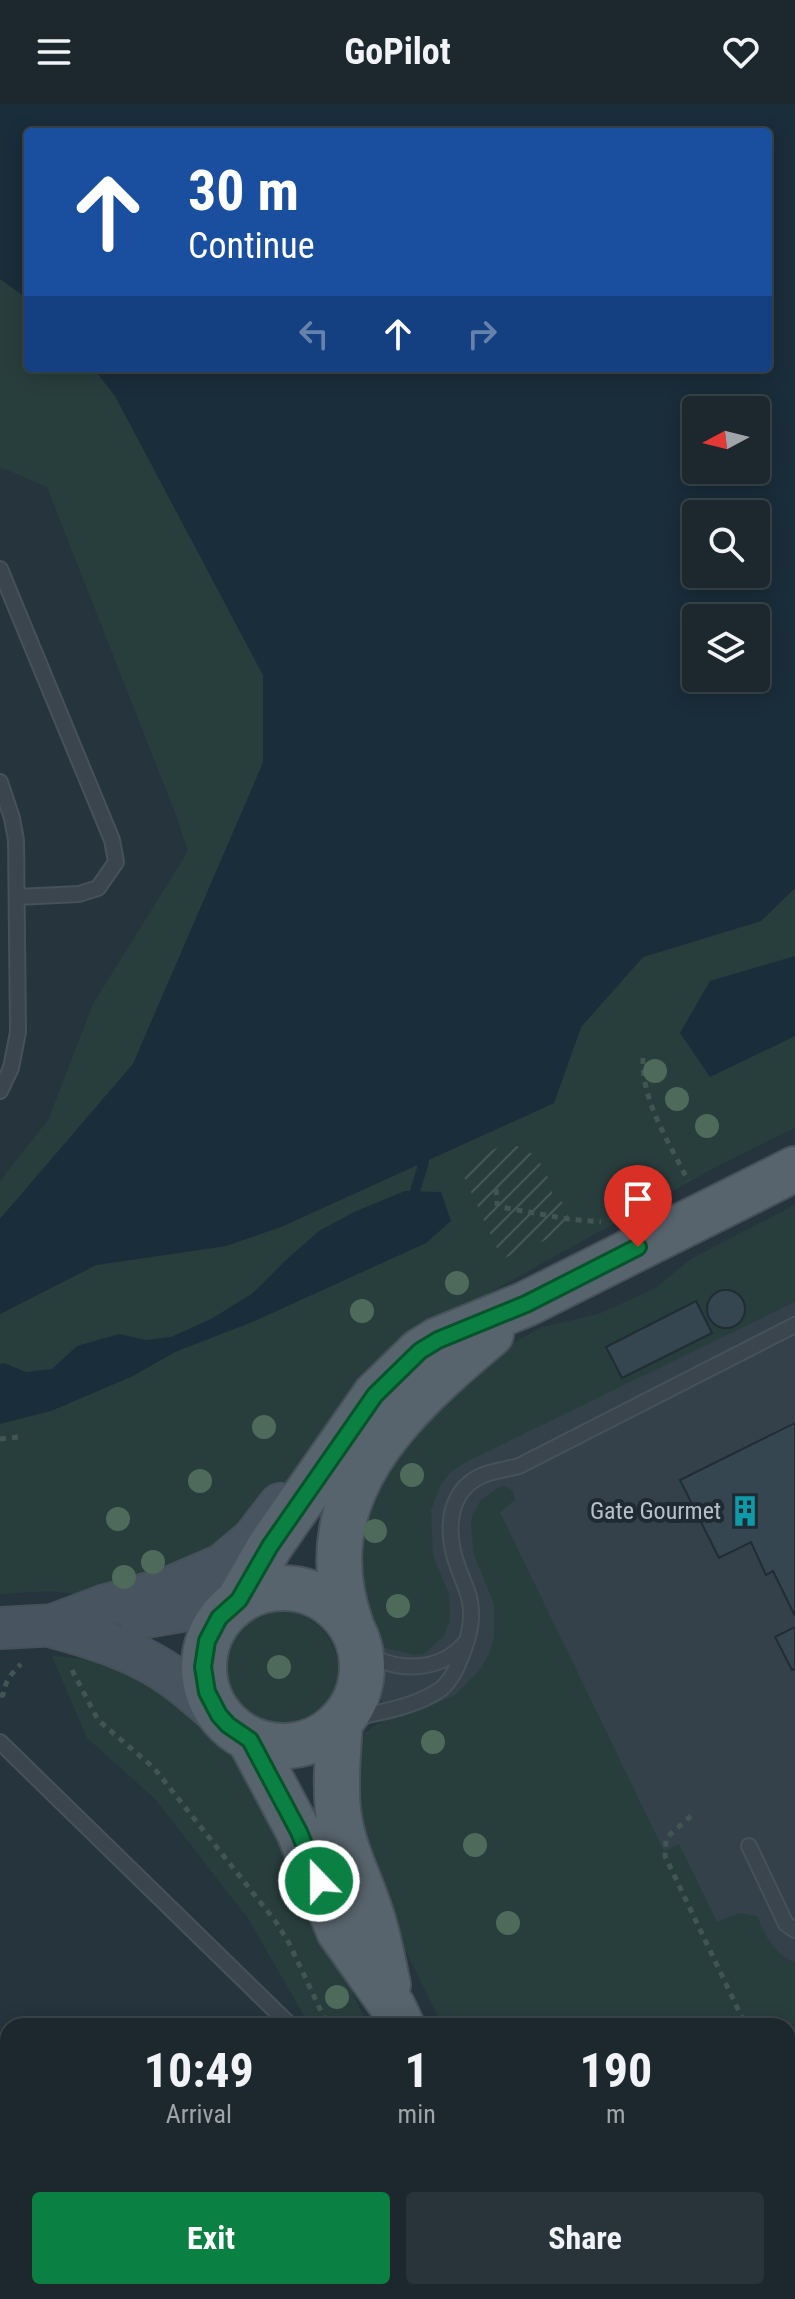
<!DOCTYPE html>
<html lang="en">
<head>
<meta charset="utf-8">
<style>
	:root { --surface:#1c272e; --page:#29333a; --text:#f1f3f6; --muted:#a0a5aa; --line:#3a444a; --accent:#0b8043 }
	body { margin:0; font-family:"Roboto Condensed",sans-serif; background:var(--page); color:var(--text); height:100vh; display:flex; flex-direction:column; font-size:30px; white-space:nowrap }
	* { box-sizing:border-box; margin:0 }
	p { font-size:26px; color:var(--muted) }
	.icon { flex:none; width:44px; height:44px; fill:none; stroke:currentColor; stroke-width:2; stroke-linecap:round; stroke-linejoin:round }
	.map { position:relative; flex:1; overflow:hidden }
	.drawer { position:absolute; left:0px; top:1914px; width:796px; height:282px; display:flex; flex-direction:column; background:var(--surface); border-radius:24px 24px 0 0; box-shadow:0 4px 20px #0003,0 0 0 2px var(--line) }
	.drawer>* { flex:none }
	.hud { position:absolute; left:24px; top:24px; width:748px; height:244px; border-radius:8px; box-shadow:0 4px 20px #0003,0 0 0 2px var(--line); background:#1a4fa0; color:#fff; overflow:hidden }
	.needle { width:52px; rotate:263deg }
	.tools { position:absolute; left:682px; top:292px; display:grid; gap:16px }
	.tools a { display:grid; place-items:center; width:88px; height:88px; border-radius:8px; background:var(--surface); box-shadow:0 4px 20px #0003,0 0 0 2px var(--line); font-size:40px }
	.pin { position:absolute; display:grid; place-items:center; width:68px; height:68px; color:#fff; margin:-82px -34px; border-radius:50% 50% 50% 0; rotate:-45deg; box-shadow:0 0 8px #0007 }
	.pin .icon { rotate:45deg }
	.me { position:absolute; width:88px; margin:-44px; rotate:338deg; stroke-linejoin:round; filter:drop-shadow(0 0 6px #0008) }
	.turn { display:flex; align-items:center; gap:28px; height:168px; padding:0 32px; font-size:36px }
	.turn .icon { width:104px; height:104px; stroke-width:2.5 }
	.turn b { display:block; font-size:56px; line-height:68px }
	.lanes { display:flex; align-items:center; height:76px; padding:0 32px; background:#0003; justify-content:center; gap:40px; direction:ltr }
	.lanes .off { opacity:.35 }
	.eta { display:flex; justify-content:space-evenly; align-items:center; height:136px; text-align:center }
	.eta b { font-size:48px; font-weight:700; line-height:56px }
	.primary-button { display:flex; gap:16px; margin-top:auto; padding:16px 32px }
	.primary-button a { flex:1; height:92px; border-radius:8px; background:var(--accent); color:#fff; font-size:32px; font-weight:700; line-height:92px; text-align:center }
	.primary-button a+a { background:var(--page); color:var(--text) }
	header { display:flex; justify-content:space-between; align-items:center; height:104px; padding:0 32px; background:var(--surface); font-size:36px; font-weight:700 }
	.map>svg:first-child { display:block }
	.airport { fill:#34414a }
	.grass { fill:#283e3d }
	.garden { fill:url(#garden-furrows) }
	.water { fill:#1a2d3a; fill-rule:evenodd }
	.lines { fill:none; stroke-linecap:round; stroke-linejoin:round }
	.stream { stroke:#1a2d3a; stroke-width:10 }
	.building { fill:#364651; stroke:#212c34; stroke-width:2 }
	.lane-casing { stroke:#465159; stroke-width:18 }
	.secondary-casing { stroke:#465159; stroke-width:44 }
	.primary-casing { stroke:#465159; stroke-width:48 }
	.path { stroke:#415654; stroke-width:5; stroke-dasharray:6 6; stroke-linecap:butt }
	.lane { stroke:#3a454d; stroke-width:14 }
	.secondary { stroke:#485560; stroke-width:40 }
	.primary { stroke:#58646d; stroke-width:44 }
	.tree { fill:#4e6a5a }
	.route-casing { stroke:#07532c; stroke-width:20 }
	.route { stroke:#0b8043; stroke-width:14 }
	.labels { text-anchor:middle; stroke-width:8; stroke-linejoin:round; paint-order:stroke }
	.poi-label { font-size:24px; fill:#b6c0c8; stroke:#1f2a32; text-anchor:end }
</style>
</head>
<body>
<header><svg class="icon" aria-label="menu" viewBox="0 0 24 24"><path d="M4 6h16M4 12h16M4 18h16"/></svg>GoPilot<svg class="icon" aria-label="heart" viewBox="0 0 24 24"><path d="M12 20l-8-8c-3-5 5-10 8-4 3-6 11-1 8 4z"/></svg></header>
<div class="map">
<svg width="795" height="2195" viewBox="0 0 795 2195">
	<defs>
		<pattern id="garden-furrows" width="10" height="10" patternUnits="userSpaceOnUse" patternTransform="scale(2)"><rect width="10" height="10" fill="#283e3d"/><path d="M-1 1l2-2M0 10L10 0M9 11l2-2" fill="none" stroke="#455858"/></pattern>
	</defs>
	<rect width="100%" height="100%" fill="#26343d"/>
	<path class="airport" d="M 795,1101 L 795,2195 L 578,2195 L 574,2188 L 788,2188 L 788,1922 L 443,1922 L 365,1629 L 385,1616 L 370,1533 L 359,1514 L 353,1493 L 540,1224 L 599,1210 L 656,1184 L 691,1155 Z"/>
	<path class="grass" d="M 0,175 L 28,195 L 28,264 L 93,264 L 115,291 L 263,571 L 263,659 L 133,960 L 0,1115 L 0,1077 L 48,1016 L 93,900 L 188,747 L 177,714 L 47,383 L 0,363 Z
		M 795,784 L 795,1024 L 716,1063 L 449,1211 L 278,1398 L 200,1461 L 93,1492 L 49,1487 L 0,1490 L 0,1210 L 96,1161 L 226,1142 L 283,1122 L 554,999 L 581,923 L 643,853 L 761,817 Z
		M 795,1101 L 795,1198 L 464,1359 L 451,1368 L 441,1380 L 431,1406 L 433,1452 L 449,1490 L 450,1505 L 450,1517 L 443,1533 L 424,1550 L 415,1551 L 381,1543 L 370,1533 L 359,1514 L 354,1422 L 403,1334 L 492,1251 L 540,1224 L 599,1210 L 656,1184 L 691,1155 Z
		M 504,1382 L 513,1387 L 515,1396 L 500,1408 L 664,1747 L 679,1740 L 717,1818 L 739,1809 L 757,1812 C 765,1831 774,1851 795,1858 L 795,1945 L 788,1948 L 788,1922 L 443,1922 L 369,1773 L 355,1736 L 359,1638 L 372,1623 L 379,1619 L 422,1606 L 455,1591 L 479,1567 L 489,1550 L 494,1533 L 494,1500 L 474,1451 L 471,1422 L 472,1412 L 481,1396 L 497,1384 Z
		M224 1565a57 57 0 1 1 114 0a57 57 0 1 1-114 0Z
		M 52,1552 L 99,1556 L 127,1563 L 189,1605 L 247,1660 L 368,1922 L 310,1922 L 249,1816 L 156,1696 L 87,1634 Z
		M 574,2188 L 623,2188 L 626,2195 L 578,2195 Z"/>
	<path class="garden" d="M 517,1042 L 533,1050 L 546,1067 L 552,1089 L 569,1104 L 566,1127 L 502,1155 L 459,1062 L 499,1043 Z"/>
	<path class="water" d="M 0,0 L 795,0 L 795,784 L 761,817 L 643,853 L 581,923 L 554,999 L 283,1122 L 226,1142 L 96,1161 L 0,1210 L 0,1115 L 133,960 L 263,659 L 263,571 L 115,292 L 93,264 L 768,264 L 768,28 L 28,28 L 28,195 L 0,175 ZM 696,306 L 756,306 L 756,366 L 696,366 ZM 756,410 L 756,470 L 696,470 L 696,410 ZM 696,514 L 756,514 L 756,574 L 696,574 Z
		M 795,852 L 795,932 L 710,973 L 680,929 L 710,877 Z
		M 405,1087 L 441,1088 L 451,1117 L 426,1139 L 257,1216 L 175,1248 L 133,1272 L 51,1307 L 0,1320 L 0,1260 L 4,1259 L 26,1268 L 52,1265 L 77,1242 L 119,1230 L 146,1236 L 171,1233 L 211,1215 L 253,1189 L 286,1156 L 319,1127 L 354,1108 Z"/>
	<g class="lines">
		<path class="stream" d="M 415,1087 L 424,1058"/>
	</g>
	<path class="building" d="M707 1205a19 19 0 1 1 38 0a19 19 0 1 1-38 0Z
		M 696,1197 L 712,1229 L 622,1274 L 606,1243 Z
		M 795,1319 L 795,1512 L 773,1467 L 766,1471 L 751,1438 L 719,1454 L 680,1376 Z
		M 795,1523 L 795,1565 L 792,1566 L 775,1533 Z
		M 0,1943 L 8,1950 L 8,2008 L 0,2017 Z
		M 795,2025 L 795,2195 L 760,2195 L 757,2188 L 788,2188 L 788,2028 Z
		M 12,2188 L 178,2188 L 172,2195 L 8,2195 Z"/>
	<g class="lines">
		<defs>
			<path id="lane" d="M 0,465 L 112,736 L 116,758 L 98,784 L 79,790 L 17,793
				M 0,678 L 12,714 L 16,736 L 18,928 L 11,964 L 0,987
				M 360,1544 C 390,1569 439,1570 465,1539
				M 343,1616 C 375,1609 414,1604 441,1585 C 452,1576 458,1561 463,1548 C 468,1535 472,1522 471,1507 C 471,1492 464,1480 459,1466 C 446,1433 444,1388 483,1371 C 494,1367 507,1365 519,1362 L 795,1221
				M 0,1638 L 291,1922
				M 749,1742 L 786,1820 L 795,1826
				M 788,2013 L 795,2010
				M 222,2195 L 228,2188"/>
			<path id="secondary" d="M 140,1514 L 238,1497
				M 50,1522 L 103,1502 L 171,1483 L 222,1461 L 253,1435 L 280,1400
				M 50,1522 C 94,1534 138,1547 176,1575 C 191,1586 205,1599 219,1611
				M 0,1524 L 76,1520"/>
			<path id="primary" d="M204 1563a79 79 0 1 1 158 0a79 79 0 1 1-158 0Z
				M 239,1496 L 270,1442 L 375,1291 L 420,1247 L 438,1236 L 526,1200 L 795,1065
				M 351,1521 C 305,1393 401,1305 491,1230
				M 340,1619 C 338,1648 335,1677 338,1706 C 342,1745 361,1777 372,1813 C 379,1835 383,1858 388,1881
				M 250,1636 L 299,1728 L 339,1827 L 393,1903 L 402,1922
				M 533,2188 L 536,2195"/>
		</defs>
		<use href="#lane" class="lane-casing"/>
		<use href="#secondary" class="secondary-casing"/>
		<use href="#primary" class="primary-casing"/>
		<path class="path" d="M 643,954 C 641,997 670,1039 688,1077
			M 496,1085 L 497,1100 L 500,1103 L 568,1115 L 601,1118
			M 0,1335 L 18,1333
			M 72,1566 L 98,1616 L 154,1664 L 276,1818 L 289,1839 L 328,1922
			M 0,1592 L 3,1591 C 5,1577 11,1570 21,1560
			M 691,1712 L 666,1734 L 665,1752 L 746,1922
			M 788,1935 L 795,1931
			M 488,2188 L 492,2195"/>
		<use href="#lane" class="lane"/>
		<use href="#secondary" class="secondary"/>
		<use href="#primary" class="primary"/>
	</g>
	<g class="tree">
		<circle cx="655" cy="967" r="12"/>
		<circle cx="677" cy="995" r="12"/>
		<circle cx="707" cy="1022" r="12"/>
		<circle cx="457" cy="1179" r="12"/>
		<circle cx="362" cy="1207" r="12"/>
		<circle cx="264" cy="1323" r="12"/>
		<circle cx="412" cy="1371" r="12"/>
		<circle cx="200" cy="1377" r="12"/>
		<circle cx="118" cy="1415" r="12"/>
		<circle cx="375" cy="1427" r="12"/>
		<circle cx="153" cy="1458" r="12"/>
		<circle cx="124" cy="1473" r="12"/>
		<circle cx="398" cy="1502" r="12"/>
		<circle cx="279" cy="1563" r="12"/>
		<circle cx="433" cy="1638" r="12"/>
		<circle cx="475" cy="1741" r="12"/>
		<circle cx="508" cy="1819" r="12"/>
		<circle cx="337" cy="1893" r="12"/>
	</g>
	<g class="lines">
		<defs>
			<path id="route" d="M 319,1777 L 299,1728 L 250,1636 L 228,1621 L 219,1611 L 207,1588 L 203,1563 L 207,1537 L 219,1514 L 239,1496 L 270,1442 L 375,1291 L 420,1247 L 438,1236 L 526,1200 L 638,1143"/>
		</defs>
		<use href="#route" class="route-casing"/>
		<use href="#route" class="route"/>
	</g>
	<defs>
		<symbol id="building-bare" viewBox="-9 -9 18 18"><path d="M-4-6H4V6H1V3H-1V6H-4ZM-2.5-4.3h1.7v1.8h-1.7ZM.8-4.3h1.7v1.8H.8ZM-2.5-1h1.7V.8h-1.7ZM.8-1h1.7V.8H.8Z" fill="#0f9aa8" stroke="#1f2a32" stroke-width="2.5" paint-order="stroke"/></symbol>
	</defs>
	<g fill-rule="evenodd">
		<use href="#building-bare" x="723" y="1385" width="44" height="44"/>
	</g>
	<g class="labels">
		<g class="poi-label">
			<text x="721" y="1415">Gate Gourmet</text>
		</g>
	</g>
</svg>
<div class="tools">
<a><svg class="needle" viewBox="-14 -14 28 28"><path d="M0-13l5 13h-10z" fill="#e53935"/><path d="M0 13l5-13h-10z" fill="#a0a5aa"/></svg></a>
<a><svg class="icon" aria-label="search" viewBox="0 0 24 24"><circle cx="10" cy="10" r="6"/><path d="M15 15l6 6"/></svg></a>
<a><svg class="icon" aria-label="layers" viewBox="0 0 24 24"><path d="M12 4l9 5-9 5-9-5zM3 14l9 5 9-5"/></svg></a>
</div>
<div class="pin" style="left:638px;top:1143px;background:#d93025"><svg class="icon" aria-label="arrive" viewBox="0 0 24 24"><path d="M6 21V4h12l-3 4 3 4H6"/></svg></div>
<svg class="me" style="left:319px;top:1777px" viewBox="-20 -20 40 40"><circle r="17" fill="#0b8043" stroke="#fff" stroke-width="3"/><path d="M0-11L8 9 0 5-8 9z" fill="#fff"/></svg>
<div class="hud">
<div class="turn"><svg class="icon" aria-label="ahead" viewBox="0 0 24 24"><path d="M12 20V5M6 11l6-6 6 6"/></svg><div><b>30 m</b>Continue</div></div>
<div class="lanes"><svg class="icon off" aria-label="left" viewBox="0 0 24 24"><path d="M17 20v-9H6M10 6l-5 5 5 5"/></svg><svg class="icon" aria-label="ahead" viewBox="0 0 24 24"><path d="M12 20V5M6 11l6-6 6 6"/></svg><svg class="icon off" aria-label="right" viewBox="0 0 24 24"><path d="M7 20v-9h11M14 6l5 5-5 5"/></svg></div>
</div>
<section class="drawer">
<div class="eta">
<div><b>10:49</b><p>Arrival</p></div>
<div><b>1</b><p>min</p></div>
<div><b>190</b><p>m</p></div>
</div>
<div class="primary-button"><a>Exit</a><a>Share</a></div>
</section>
</div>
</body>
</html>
